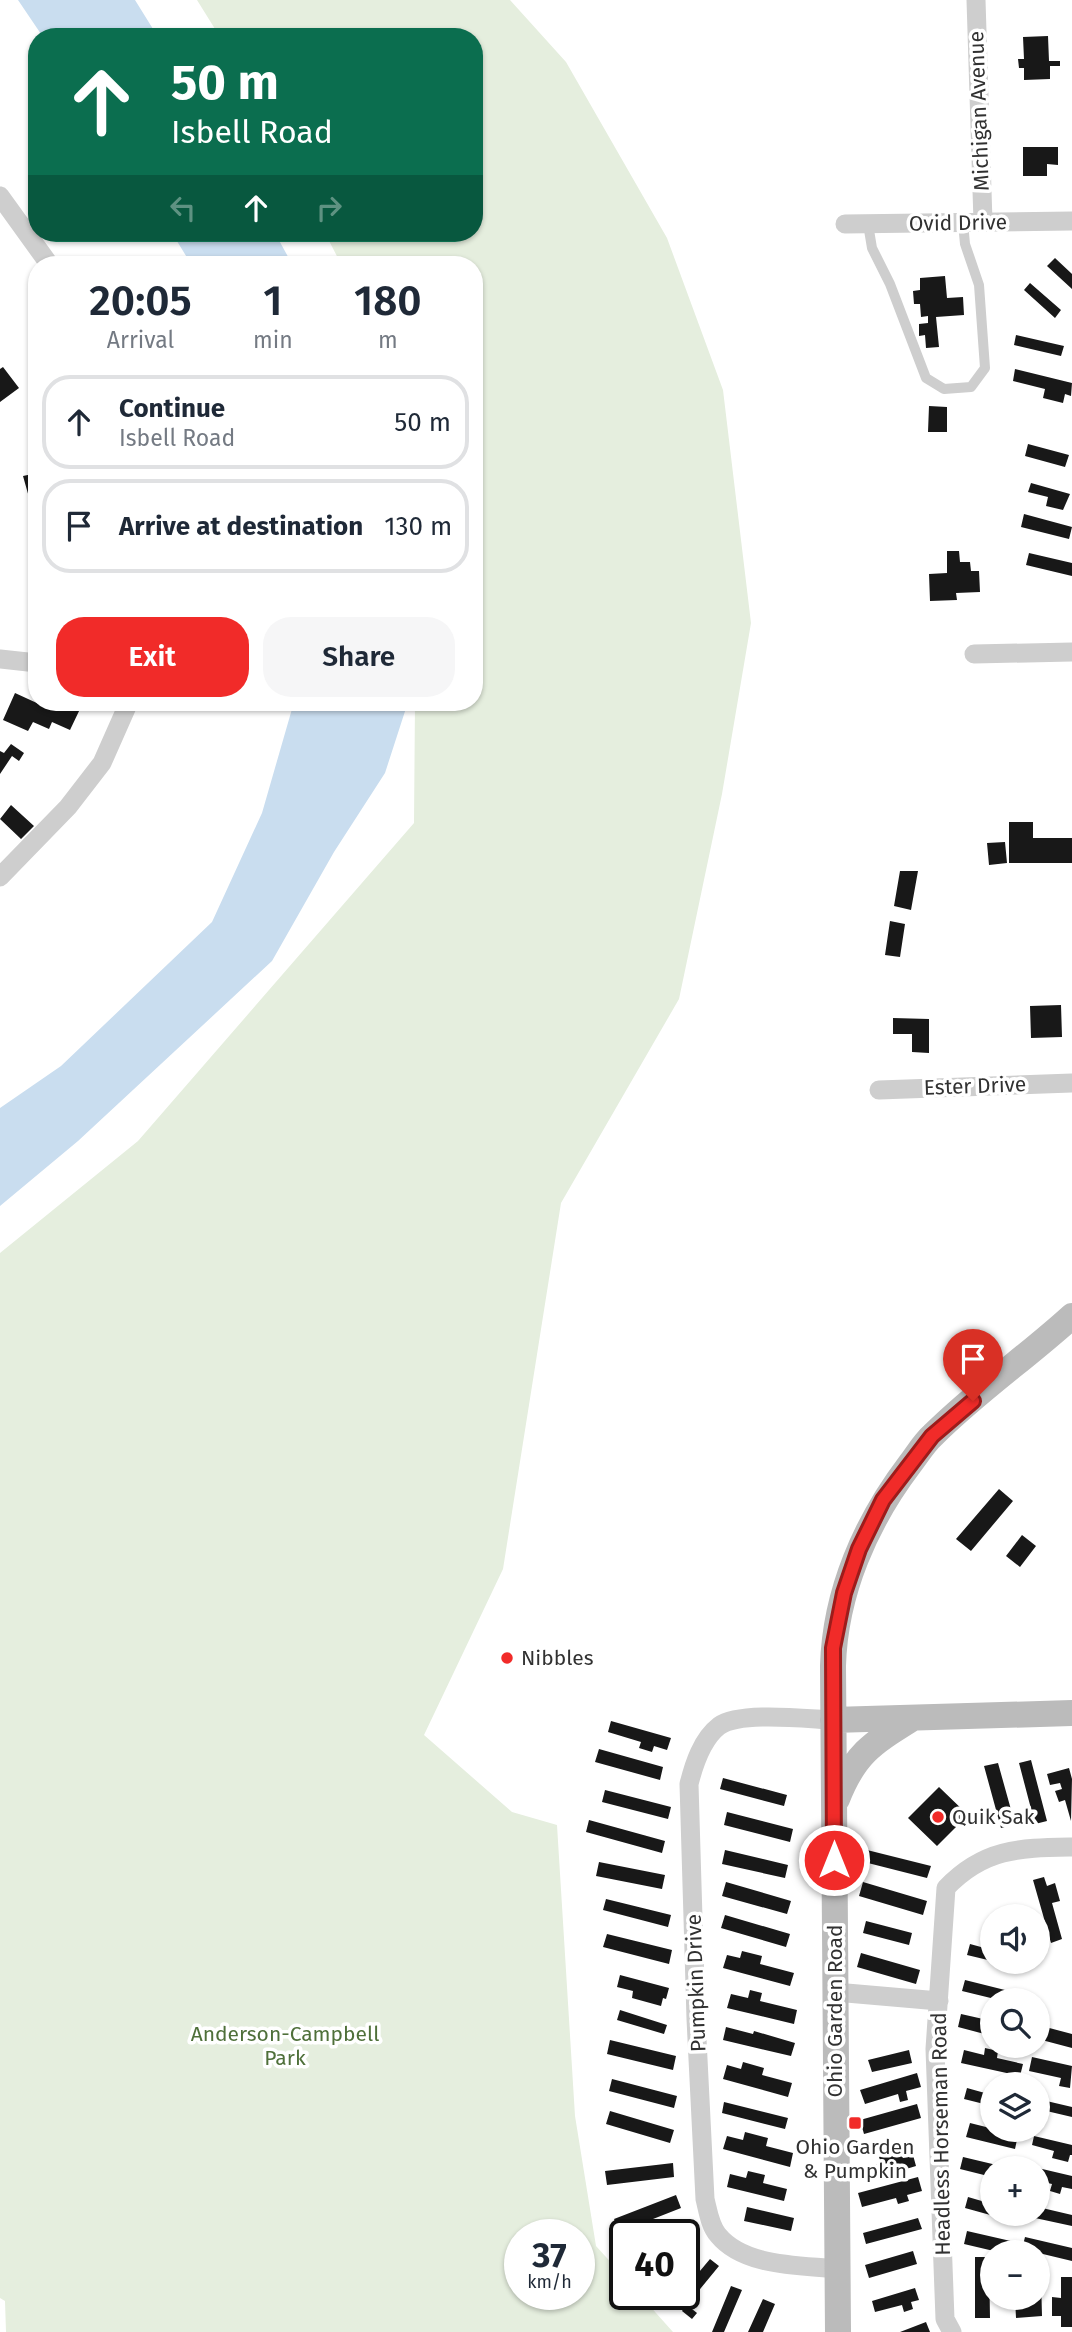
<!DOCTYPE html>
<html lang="en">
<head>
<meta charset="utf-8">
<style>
	:root { --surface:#fff; --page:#f6f6f7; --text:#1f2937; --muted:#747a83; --line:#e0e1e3; --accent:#f12b29 }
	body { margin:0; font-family:"Fira Sans",sans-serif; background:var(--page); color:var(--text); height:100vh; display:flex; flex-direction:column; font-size:26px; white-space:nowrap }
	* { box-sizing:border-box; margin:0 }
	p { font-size:23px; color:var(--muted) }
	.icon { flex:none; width:38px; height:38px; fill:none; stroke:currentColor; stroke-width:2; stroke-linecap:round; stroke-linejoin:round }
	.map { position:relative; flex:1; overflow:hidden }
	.details { position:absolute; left:28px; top:256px; width:455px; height:455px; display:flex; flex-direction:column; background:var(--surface); border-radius:28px; box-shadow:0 2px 5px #0004 }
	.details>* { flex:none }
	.guide { position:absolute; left:28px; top:28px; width:455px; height:214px; border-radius:28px; box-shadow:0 2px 5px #0004; background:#0b6e4f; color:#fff; overflow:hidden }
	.controls { position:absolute; left:980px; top:1904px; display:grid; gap:14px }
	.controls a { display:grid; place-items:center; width:70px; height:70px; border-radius:50%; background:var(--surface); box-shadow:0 2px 5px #0004; font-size:35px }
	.speed { position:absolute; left:504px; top:2219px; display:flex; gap:14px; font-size:35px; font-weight:700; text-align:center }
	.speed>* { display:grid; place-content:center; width:91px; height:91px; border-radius:50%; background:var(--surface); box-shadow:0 2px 5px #0004; line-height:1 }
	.speed small { font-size:18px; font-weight:400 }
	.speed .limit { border:4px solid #111; border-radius:10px; background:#fff; color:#111 }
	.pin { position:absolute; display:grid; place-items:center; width:60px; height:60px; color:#fff; margin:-72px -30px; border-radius:50% 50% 50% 0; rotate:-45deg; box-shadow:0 0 7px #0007 }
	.pin .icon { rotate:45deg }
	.me { position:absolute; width:77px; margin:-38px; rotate:0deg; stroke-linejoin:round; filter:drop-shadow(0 0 5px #0008) }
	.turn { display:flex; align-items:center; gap:24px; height:147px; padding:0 28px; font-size:32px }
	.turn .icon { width:91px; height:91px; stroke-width:2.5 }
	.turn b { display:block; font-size:49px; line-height:60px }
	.lanes { display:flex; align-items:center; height:66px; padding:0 28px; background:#0003; justify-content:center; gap:35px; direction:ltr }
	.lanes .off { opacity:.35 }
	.eta { display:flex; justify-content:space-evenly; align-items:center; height:119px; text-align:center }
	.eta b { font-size:42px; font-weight:600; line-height:49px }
	.action { display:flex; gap:14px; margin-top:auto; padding:14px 28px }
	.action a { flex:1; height:80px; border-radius:28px; background:var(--accent); color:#fff; font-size:28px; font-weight:600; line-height:80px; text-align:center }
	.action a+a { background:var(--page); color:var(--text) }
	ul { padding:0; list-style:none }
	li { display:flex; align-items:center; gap:21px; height:94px; margin:0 14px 10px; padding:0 14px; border:4px solid var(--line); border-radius:28px }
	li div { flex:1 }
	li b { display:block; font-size:26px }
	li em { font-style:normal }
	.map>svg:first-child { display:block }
	.green { fill:#e5eede; fill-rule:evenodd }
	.water { fill:#c9ddef }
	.building { fill:#181818 }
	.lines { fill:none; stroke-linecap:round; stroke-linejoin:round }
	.lane { stroke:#cecece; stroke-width:10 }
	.street { stroke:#cecece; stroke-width:19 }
	.secondary { stroke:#bbb; stroke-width:26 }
	.route-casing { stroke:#9d1c1b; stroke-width:18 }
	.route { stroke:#f12b29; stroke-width:12 }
	.poi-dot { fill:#f12b29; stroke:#fff; stroke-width:2.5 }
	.labels { text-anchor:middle; stroke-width:7; stroke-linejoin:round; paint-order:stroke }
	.street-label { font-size:21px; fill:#313131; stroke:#fff }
	.poi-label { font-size:21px; fill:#313131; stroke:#fff; text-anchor:start }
	.park-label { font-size:21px; fill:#4f703a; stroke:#fff }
</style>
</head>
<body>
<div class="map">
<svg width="1072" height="2332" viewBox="0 0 1072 2332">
	<rect width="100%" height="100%" fill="#fff"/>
	<path class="green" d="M 197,0 L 510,0 L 566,62 L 667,238 L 723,390 L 751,623 L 722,794 L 679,999 L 561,1203 L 503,1569 L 424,1735 L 512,1812 L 557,1825 L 575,2116 L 596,2246 L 625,2278 L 625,2294 L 639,2294 L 673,2332 L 6,2332 L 5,2301 L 0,2298 L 0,1253 L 138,1141 L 414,823 L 415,702 L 474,702 L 474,264 L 341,264 L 325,233 L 474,233 L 474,37 L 220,37 ZM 520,2235 L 579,2235 L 579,2294 L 520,2294 Z"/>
	<path class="water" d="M 18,0 L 135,0 L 158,37 L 43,37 Z
		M 172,233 L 275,233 L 292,264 L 191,264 Z
		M 294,702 L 408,702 L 385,773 L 334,852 L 272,961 L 78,1141 L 0,1206 L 0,1108 L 61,1066 L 212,922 L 262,813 Z"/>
	<path class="building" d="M 1048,36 L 1049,61 L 1060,61 L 1060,66 L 1050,66 L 1050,79 L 1024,80 L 1024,68 L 1019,68 L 1018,59 L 1024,59 L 1023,37 Z
		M 1023,147 L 1058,147 L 1058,165 L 1047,164 L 1047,176 L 1023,176 Z
		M 1055,258 L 1072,274 L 1072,289 L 1047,266 Z
		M 945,276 L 947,298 L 963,297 L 964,315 L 936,317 L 939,347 L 926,348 L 925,335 L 919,336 L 919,324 L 928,323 L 928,316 L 921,317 L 920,304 L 914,304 L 913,291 L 920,290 L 920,278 Z
		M 1030,283 L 1061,310 L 1055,318 L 1024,290 Z
		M 1016,335 L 1064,346 L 1061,356 L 1014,345 Z
		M 3,367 L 19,388 L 0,402 L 0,369 Z
		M 1015,369 L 1072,383 L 1071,396 L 1065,394 L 1063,403 L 1043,398 L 1045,389 L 1013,381 Z
		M 929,406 L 947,407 L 947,432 L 928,432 Z
		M 1028,444 L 1069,455 L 1065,467 L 1025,456 Z
		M 37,473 L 37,515 L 34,515 L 23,476 Z
		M 1031,483 L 1070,494 L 1063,510 L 1046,506 L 1048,497 L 1028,492 Z
		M 1024,514 L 1072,527 L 1069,539 L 1021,527 Z
		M 947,551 L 959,551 L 960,562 L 970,562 L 971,571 L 979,571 L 980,592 L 956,593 L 957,600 L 930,601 L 929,574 L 947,573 Z
		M 1029,553 L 1072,563 L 1072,576 L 1026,565 Z
		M 15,693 L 39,704 L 40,702 L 59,704 L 65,702 L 80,709 L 70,730 L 52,722 L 49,729 L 33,722 L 28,731 L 3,720 Z
		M 11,744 L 24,753 L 19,761 L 12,756 L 0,774 L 0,751 L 4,753 Z
		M 11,805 L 34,826 L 21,839 L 0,819 Z
		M 1009,822 L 1033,822 L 1033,838 L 1072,838 L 1072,863 L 1009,863 Z
		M 1005,842 L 1007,863 L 989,865 L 987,843 Z
		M 900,871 L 918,871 L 911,910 L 894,906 Z
		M 890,921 L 905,924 L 900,957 L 885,955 Z
		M 1061,1005 L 1062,1037 L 1031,1038 L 1030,1006 Z
		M 893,1018 L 929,1019 L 929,1053 L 912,1052 L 912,1034 L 893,1034 Z
		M 999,1489 L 1013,1501 L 971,1551 L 956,1539 Z
		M 1022,1535 L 1036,1546 L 1020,1567 L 1006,1556 Z
		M 611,1721 L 671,1738 L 667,1750 L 654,1746 L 652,1752 L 639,1748 L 641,1742 L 608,1732 Z
		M 599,1749 L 663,1767 L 660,1780 L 595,1762 Z
		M 1031,1760 L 1047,1821 L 1035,1824 L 1019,1763 Z
		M 998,1763 L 1015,1824 L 1001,1828 L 984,1766 Z
		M 1069,1768 L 1072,1779 L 1071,1821 L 1065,1800 L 1059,1802 L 1055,1791 L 1062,1789 L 1060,1783 L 1050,1785 L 1047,1774 Z
		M 723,1778 L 787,1795 L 784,1806 L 720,1789 Z
		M 939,1787 L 968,1815 L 937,1846 L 908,1818 Z
		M 605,1790 L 671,1807 L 668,1819 L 602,1802 Z
		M 727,1812 L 793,1829 L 790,1842 L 724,1825 Z
		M 589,1820 L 665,1841 L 662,1853 L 586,1832 Z
		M 725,1850 L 788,1865 L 785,1878 L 722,1864 Z
		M 867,1850 L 931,1866 L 927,1878 L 864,1862 Z
		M 599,1862 L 665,1875 L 662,1889 L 596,1876 Z
		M 1044,1877 L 1047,1886 L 1055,1883 L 1060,1901 L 1052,1903 L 1062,1939 L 1051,1943 L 1033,1880 Z
		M 726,1882 L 791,1901 L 787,1914 L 722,1896 Z
		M 863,1882 L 927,1901 L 923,1915 L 859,1896 Z
		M 606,1899 L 671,1915 L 668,1927 L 603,1910 Z
		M 725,1915 L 790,1934 L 786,1947 L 721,1928 Z
		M 866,1921 L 912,1933 L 909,1945 L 863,1933 Z
		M 607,1934 L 672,1950 L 669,1964 L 603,1947 Z
		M 970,1944 L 992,1950 L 992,1961 L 967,1955 Z
		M 742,1951 L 762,1956 L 760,1964 L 794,1973 L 790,1986 L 723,1968 L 727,1955 L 740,1958 Z
		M 861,1953 L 920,1970 L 916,1984 L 857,1967 Z
		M 620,1975 L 669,1988 L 666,1999 L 663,1998 L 661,2006 L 632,1998 L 633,1991 L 617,1987 Z
		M 965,1980 L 1029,1996 L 1028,2000 L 999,2000 L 962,1991 Z
		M 750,1990 L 762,1993 L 760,2001 L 797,2010 L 794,2024 L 727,2008 L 731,1994 L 748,1998 Z
		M 620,2010 L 667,2025 L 664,2034 L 617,2020 Z
		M 961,2014 L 992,2021 L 992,2036 L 958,2027 Z
		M 1038,2025 L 1072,2034 L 1072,2048 L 1038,2039 Z
		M 726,2027 L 753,2034 L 754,2031 L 795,2043 L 791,2056 L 723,2040 Z
		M 610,2040 L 676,2056 L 673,2070 L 607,2054 Z
		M 985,2048 L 998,2051 L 997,2058 L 1023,2064 L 1020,2076 L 961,2063 L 964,2050 L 984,2055 Z
		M 909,2050 L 912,2063 L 872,2072 L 868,2060 Z
		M 1032,2057 L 1072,2066 L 1070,2088 L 1059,2086 L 1061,2078 L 1029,2071 Z
		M 743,2062 L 764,2068 L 762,2075 L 792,2083 L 788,2097 L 723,2079 L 727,2065 L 741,2069 Z
		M 917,2073 L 921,2087 L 906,2091 L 908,2100 L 900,2102 L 898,2094 L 865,2104 L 860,2090 Z
		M 612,2079 L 677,2096 L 674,2108 L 609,2091 Z
		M 967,2088 L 992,2095 L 992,2106 L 964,2099 Z
		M 1038,2099 L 1072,2107 L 1072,2117 L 1038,2109 Z
		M 724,2102 L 788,2118 L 785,2129 L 722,2113 Z
		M 917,2104 L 921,2118 L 864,2134 L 860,2120 Z
		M 610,2111 L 674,2130 L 670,2143 L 606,2124 Z
		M 970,2123 L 1018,2135 L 1015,2149 L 966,2137 Z
		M 745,2132 L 768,2138 L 766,2146 L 793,2153 L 790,2167 L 723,2149 L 727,2136 L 743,2140 Z
		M 1034,2136 L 1072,2145 L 1072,2155 L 1070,2155 L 1068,2162 L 1052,2158 L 1054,2151 L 1032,2145 Z
		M 900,2150 L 903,2158 L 913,2155 L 916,2166 L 870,2180 L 866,2168 L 881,2163 L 879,2157 Z
		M 963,2157 L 1005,2167 L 1005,2168 L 992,2168 L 992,2177 L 960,2169 Z
		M 673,2163 L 674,2177 L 607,2185 L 605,2171 Z
		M 1038,2168 L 1072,2176 L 1072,2189 L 1062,2187 L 1060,2194 L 1050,2191 L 1052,2184 L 1038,2181 Z
		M 748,2171 L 765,2175 L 763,2183 L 787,2189 L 784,2201 L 727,2187 L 730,2174 L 746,2178 Z
		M 918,2177 L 922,2191 L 907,2195 L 909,2201 L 898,2204 L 896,2198 L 862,2207 L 858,2193 Z
		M 676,2195 L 681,2208 L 620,2232 L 614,2219 Z
		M 968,2197 L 992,2204 L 992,2214 L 1014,2214 L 1012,2221 L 965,2208 Z
		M 747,2207 L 794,2218 L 791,2231 L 744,2221 Z
		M 1038,2207 L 1072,2215 L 1072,2226 L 1035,2218 Z
		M 918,2218 L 922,2229 L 866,2244 L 863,2233 Z
		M 691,2231 L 697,2240 L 684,2249 L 684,2235 Z
		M 967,2231 L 1015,2242 L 1013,2252 L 998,2252 L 964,2244 Z
		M 1025,2237 L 1072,2248 L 1072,2261 L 1022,2249 Z
		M 913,2251 L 917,2264 L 869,2278 L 865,2265 Z
		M 975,2257 L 989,2257 L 990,2318 L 975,2318 Z
		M 710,2259 L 719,2266 L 687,2305 L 697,2313 L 692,2319 L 682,2311 L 685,2306 L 677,2299 L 684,2294 L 684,2290 Z
		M 1061,2277 L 1072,2277 L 1072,2327 L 1061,2327 L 1061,2316 L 1052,2316 L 1052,2297 L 1061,2298 Z
		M 1038,2279 L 1041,2279 L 1042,2316 L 1016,2318 L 1015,2298 L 1038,2298 Z
		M 731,2286 L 742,2290 L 724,2332 L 712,2332 Z
		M 915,2288 L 919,2300 L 911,2302 L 913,2309 L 904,2312 L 902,2305 L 875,2312 L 872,2301 Z
		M 763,2299 L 775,2304 L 763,2332 L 748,2332 Z
		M 926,2322 L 930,2332 L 900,2332 Z"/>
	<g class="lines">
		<path class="lane" d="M 868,224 L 872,248 L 890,284 L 926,378 L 944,389 L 971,387 L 985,368 L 979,285 L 965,244 L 963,223"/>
		<path class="street" d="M 976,0 L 983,222
			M 0,196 L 49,264
			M 845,224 L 1072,221
			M 974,654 L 1072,652
			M 0,659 L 37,663
			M 0,877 L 68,807 L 102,763 L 129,702
			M 879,1090 L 1072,1083
			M 833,1720 C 807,1719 740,1711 719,1726 C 702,1739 694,1764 689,1784 L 696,2019 L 705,2199 C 708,2211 710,2226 718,2235 C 744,2267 800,2265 837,2269
			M 835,1992 L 939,2001
			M 952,2332 L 945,2319 L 935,2049 L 946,1888 C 984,1848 1020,1848 1072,1847"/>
		<path class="secondary" d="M 833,1720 L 1072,1713
			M 837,1799 C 855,1753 873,1743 913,1718
			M 838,2332 L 833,1666 C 835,1592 866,1522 910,1464 C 917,1455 924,1443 933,1435 C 976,1392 1027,1357 1072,1316"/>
	</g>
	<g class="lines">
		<defs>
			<path id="route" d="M 834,1860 L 833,1648 L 844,1593 L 859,1549 L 883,1500 L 932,1436 L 973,1401"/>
		</defs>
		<use href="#route" class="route-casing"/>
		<use href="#route" class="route"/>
	</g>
	<g class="poi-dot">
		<circle cx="507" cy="1658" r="7"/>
		<circle cx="938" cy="1817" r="7"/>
		<rect x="848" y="2116" width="14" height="14" rx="3.5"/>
	</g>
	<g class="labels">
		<g class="street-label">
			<text transform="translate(979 111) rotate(-92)" y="7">Michigan Avenue</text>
			<text transform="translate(958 223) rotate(-1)" y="7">Ovid Drive</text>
			<text transform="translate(975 1086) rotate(-2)" y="7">Ester Drive</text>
			<text transform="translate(696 1983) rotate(-92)" y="7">Pumpkin Drive</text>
			<text transform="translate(835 2011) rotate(-90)" y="7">Ohio Garden Road</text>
			<text transform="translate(941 2134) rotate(-91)" y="7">Headless Horseman Road</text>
		</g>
		<g class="poi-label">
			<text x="521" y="1665">Nibbles</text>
			<text x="952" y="1824">Quik Sak</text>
			<text x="855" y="2154" text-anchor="middle">Ohio Garden<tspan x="855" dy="24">&amp; Pumpkin</tspan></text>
		</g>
		<g class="park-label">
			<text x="285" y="2041">Anderson-Campbell<tspan x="285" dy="24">Park</tspan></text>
		</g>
	</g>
</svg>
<div class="controls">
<a><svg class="icon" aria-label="sound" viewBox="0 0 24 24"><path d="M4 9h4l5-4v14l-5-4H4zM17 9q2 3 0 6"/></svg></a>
<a><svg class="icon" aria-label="search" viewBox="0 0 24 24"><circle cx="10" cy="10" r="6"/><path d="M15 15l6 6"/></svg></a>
<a><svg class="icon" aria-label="layers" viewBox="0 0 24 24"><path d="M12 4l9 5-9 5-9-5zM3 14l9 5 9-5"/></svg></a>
<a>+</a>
<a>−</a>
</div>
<div class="speed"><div>37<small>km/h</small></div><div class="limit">40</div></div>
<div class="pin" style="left:973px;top:1401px;background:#d93025"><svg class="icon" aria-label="arrive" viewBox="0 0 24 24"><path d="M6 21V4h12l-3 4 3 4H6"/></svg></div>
<svg class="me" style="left:834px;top:1860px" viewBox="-20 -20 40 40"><circle r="17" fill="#f12b29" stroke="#fff" stroke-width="3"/><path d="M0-11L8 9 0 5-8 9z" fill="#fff"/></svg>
<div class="guide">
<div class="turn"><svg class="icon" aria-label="ahead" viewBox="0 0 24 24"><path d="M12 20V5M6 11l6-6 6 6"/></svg><div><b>50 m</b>Isbell Road</div></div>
<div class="lanes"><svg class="icon off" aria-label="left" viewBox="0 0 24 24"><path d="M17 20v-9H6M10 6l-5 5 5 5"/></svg><svg class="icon" aria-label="ahead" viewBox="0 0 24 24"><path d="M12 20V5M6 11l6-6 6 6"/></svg><svg class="icon off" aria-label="right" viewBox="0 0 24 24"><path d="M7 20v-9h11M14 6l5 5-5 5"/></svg></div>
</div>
<section class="details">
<div class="eta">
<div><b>20:05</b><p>Arrival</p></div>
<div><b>1</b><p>min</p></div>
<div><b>180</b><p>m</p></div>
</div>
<ul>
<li><svg class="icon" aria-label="ahead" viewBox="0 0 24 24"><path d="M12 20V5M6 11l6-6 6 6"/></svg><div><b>Continue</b><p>Isbell Road</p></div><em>50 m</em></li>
<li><svg class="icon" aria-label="arrive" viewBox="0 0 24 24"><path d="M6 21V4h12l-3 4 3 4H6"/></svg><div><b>Arrive at destination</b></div><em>130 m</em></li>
</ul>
<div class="action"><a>Exit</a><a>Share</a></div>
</section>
</div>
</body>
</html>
